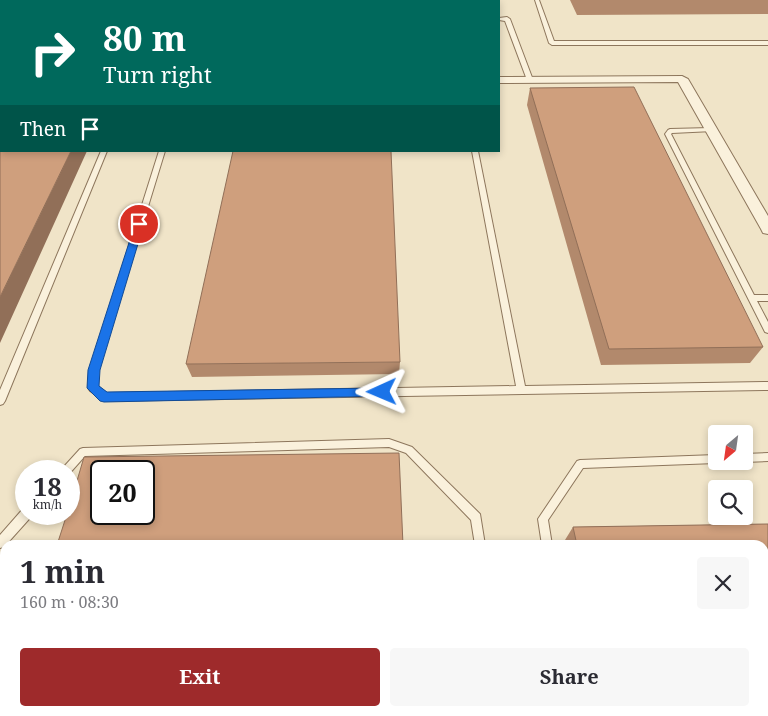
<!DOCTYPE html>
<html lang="en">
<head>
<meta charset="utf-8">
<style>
	:root { --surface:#fff; --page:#f7f7f7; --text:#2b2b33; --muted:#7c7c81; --accent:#9e2a2b }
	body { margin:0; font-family:"Noto Serif",serif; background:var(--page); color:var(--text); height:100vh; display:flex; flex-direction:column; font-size:19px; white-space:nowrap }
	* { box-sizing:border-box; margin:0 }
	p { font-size:16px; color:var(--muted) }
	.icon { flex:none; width:28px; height:28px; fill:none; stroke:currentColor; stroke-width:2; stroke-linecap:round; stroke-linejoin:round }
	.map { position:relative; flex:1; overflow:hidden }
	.panel { position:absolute; left:0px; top:540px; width:769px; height:176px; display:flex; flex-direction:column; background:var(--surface); border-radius:15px 15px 0 0; box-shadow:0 2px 8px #0003 }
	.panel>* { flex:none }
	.hud { position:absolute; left:0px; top:0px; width:500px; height:152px; box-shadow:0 2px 8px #0003; background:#00695c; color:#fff; overflow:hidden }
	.needle { width:32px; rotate:209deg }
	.fabs { position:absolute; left:708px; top:425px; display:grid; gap:10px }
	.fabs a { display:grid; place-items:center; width:45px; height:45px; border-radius:5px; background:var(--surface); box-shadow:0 2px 8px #0003; font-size:25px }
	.speed { position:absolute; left:15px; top:460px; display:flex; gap:10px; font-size:25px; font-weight:700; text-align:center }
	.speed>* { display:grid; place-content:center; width:65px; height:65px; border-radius:50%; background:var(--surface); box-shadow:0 2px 8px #0003; line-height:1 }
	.speed small { font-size:12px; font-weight:400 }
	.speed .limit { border:2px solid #111; border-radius:8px; background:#fff; color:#111 }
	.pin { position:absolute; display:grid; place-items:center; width:42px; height:42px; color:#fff; margin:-21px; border:2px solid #fff; border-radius:50%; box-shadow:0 1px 5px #0007 }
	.me { position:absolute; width:55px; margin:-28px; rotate:269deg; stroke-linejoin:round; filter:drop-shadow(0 0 4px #0008) }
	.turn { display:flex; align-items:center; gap:18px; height:105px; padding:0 20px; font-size:22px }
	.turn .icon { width:65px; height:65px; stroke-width:2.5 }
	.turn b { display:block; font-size:35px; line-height:42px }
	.then { display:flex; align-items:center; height:48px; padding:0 20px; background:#0003; gap:10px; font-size:19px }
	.round { display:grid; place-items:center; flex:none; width:52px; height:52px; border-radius:5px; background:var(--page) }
	.headline { display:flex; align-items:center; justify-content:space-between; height:85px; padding:0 20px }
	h1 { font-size:30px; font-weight:700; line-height:38px }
	.action { display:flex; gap:10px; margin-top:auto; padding:10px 20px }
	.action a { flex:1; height:58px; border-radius:5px; background:var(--accent); color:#fff; font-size:20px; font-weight:700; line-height:58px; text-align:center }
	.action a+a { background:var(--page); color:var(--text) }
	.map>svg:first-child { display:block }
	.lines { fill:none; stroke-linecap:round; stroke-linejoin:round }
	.service-casing { stroke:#8d765c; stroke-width:2 }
	.minor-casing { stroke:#8d765c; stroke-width:2 }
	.service { fill:#faf1dc; fill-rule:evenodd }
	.minor { fill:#faf1dc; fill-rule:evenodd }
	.wall { fill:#b2896c }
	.shaded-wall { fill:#916f58 }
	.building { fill:#cf9f7d; stroke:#916f58; fill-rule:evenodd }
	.route { fill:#1a73e8; stroke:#114b97 }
</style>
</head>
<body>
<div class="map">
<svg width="768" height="716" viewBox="0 0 768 716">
	<rect width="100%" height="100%" fill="#f0e4c8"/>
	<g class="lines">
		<defs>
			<path id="service" d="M 213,0 L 217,0 L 217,1 L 213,1 Z
				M 368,0 L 373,0 L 373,1 L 368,1 Z
				M 399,0 L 403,0 L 403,1 L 399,1 Z
				M 480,0 L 484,0 L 484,1 L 480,1 Z
				M 535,0 L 539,0 L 554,41 L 768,41 L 768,45 L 552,45 L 549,43 Z
				M 507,17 L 510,19 L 533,80 L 532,81 L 527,80 L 505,21 L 499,20 L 499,18 Z
				M 1,30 L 1,35 L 0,36 L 0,31 Z
				M 1,58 L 1,63 L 0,64 L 0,59 Z
				M 711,128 L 714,130 L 713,131 L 672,133 L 671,134 L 754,295 L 768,295 L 768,301 L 757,301 L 768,322 L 768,333 L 765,332 L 665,134 L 668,130 L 670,129 Z
				M 101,151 L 107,151 L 5,401 L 3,404 L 0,405 L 0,390 Z
				M 159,151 L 165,151 L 98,370 L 98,386 L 106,393 L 516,386 L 472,151 L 478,151 L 525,386 L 768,382 L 768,390 L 104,401 L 90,391 L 88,388 L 90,370 Z
				M 389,439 L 412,447 L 480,514 L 485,545 L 475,545 L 471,520 L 406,453 L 389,447 L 85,456 L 69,474 L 69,471 L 60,471 L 80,449 L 83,448 Z
				M 768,453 L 768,461 L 744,462 L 741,461 L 744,461 L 744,454 Z
				M 716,455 L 716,461 L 720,461 L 716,463 L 583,468 L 548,520 L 552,545 L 542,545 L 538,519 L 577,461 L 580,460 Z
				M 26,509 L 26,514 L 31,514 L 30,518 L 4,547 L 0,548 L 0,535 L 22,510 Z
				M 495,711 L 507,711 L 507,716 L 495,716 Z
				M 571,711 L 583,711 L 584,716 L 572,716 Z"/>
			<path id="minor" d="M 682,76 L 688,79 L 768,216 L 768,234 L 763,233 L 761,229 L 678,82 L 499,83 L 499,77 Z
				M 0,82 L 1,82 L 1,88 L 0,88 Z"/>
		</defs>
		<use href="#service" class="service-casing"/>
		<use href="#minor" class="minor-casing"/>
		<use href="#service" class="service"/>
		<use href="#minor" class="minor"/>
	</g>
	<path class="wall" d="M 570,0 L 768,0 L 768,14 L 577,15 Z
		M 530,88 L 763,347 L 750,363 L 601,365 L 527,105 Z
		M 400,362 L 399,374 L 192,377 L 186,364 Z
		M 768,524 L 768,716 L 600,716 L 599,711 L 764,711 L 764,545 L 566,545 L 565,540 L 573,527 Z"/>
	<path class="shaded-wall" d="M 2,0 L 10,0 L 10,1 L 1,1 Z
		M 1,1 L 1,21 L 0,22 L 0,3 Z
		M 71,151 L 87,151 L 0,343 L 0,297 Z"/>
	<path class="building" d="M 37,0 L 202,0 L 201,1 L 36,1 Z
		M 252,0 L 368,0 L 368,1 L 251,1 Z
		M 634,87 L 763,347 L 609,349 L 530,88 Z
		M 0,98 L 1,98 L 1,151 L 71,151 L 0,297 Z
		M 233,151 L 391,151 L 400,362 L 186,364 Z
		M 399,453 L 403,545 L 57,545 L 67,514 L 69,514 L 69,508 L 84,457 ZM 101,471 L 144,471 L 144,514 L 101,514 Z
		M 768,524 L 768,716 L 613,716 L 612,711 L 764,711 L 764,545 L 577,545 L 573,527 Z
		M 3,561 L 5,561 L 5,711 L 472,711 L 473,716 L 0,716 L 0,569 Z"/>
	<path class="route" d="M 139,221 L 144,224 L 100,370 L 99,386 L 107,392 L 382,388 L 386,389 L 388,392 L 386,396 L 104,402 L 100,401 L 87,388 L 88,370 L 135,224 Z"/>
</svg>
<div class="fabs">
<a><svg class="needle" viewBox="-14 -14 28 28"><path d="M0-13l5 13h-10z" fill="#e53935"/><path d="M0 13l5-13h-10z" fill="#7c7c81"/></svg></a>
<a><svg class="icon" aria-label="search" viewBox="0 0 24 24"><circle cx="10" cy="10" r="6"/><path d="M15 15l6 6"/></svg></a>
</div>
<div class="speed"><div>18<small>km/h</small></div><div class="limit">20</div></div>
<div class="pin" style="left:139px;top:224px;background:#d93025"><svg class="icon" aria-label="arrive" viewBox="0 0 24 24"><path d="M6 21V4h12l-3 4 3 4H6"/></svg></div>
<svg class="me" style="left:382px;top:392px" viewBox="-20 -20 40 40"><path d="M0-17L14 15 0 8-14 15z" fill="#1a73e8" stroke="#fff" stroke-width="4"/></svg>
<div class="hud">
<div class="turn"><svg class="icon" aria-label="right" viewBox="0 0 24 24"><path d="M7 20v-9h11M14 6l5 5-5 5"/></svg><div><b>80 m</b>Turn right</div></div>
<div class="then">Then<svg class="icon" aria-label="arrive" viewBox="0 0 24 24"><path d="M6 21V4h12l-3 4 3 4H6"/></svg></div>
</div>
<section class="panel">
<div class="headline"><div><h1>1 min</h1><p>160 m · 08:30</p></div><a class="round"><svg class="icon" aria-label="close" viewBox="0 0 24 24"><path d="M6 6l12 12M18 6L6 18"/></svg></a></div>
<div class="action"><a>Exit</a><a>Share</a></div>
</section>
</div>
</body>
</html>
